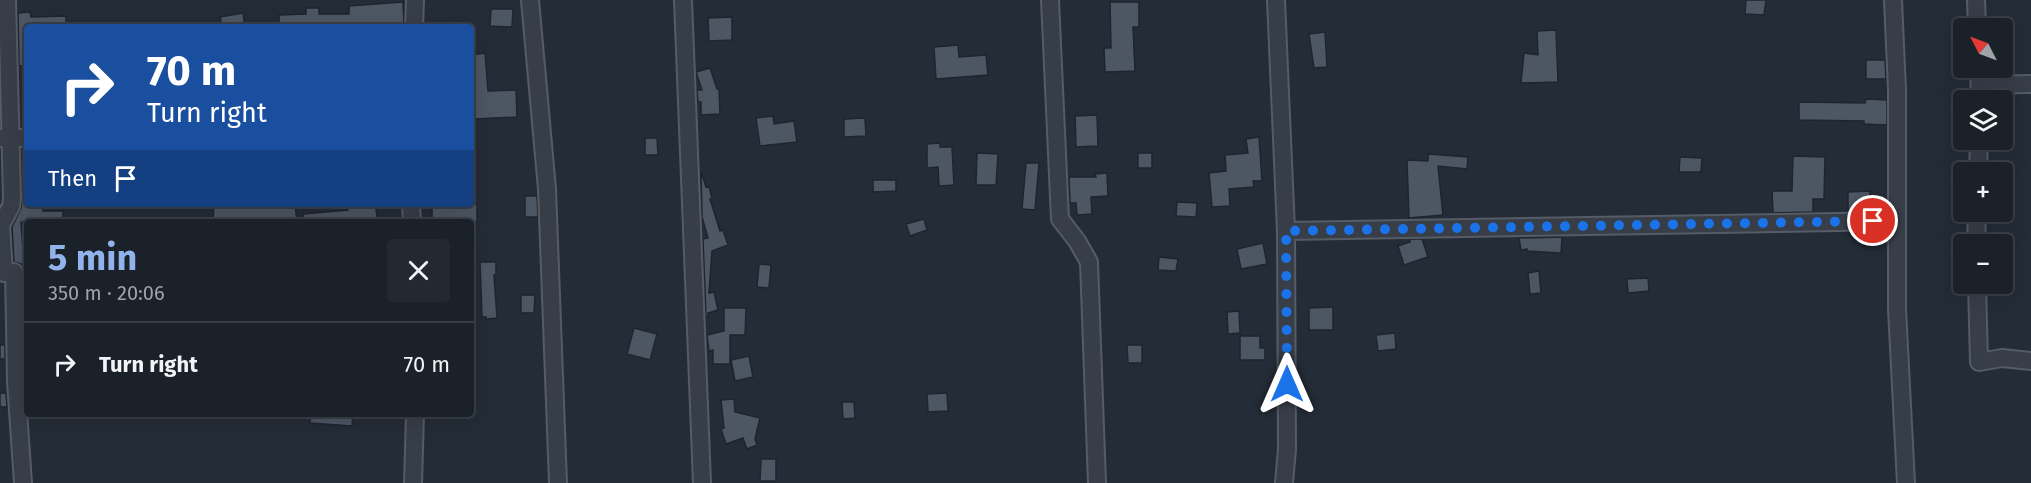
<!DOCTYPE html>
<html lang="en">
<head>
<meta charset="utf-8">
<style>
	:root { --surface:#1b2129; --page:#242931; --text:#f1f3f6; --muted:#a0a3a8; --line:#393e46; --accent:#91b2ea }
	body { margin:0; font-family:"Fira Sans",sans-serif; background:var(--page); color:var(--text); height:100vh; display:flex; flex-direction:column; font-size:22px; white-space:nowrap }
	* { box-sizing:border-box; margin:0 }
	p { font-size:20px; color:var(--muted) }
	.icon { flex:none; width:33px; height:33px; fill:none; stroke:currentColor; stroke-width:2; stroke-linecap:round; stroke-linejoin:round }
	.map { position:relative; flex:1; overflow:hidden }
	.details { position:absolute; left:24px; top:219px; width:450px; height:198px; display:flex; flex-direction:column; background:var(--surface); border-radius:6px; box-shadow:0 6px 24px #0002,0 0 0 2px var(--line) }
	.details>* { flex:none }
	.banner { position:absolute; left:24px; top:24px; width:450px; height:183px; border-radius:6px; box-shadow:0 6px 24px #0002,0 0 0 2px var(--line); background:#1a4fa0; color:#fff; overflow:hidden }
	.needle { width:39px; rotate:312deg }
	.controls { position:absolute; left:1953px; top:18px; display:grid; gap:12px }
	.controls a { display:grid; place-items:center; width:60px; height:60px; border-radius:6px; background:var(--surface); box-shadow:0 6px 24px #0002,0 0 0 2px var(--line); font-size:30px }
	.pin { position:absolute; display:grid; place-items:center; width:51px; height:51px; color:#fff; margin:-26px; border:3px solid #fff; border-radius:50%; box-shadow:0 2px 6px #0007 }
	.me { position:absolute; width:66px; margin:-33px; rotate:0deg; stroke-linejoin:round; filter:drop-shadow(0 0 4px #0008) }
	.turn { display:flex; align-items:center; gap:21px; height:126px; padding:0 24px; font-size:27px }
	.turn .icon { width:78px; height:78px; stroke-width:2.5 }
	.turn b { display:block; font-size:42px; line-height:51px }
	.then { display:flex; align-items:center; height:57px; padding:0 24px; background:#0003; gap:12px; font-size:22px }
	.round { display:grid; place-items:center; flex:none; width:63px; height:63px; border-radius:6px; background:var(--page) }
	.head { display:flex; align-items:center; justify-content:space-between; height:102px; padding:0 24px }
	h1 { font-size:36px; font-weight:700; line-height:45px; color:var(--accent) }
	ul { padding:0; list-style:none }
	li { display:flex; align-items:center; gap:18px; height:84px; padding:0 24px; border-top:2px solid var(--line) }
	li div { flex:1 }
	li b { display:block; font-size:22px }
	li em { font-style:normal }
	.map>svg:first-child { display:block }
	.building { fill:#4d5663; stroke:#1f252f; stroke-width:1.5 }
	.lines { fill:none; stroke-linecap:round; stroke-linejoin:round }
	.minor-casing { stroke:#565c66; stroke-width:20 }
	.minor { stroke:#383e48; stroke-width:16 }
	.route { stroke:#1a73e8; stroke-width:10; stroke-dasharray:0 18 }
</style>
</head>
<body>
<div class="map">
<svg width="2031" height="483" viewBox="0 0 2031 483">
	<rect width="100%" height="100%" fill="#242c37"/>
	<path class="building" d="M 1746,0 L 1766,0 L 1764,15 L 1745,14 Z
		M 403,2 L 404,25 L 386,27 L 279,27 L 279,15 L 306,14 L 306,8 L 319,8 L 319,14 L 349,14 L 349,6 Z
		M 1110,2 L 1139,2 L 1139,27 L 1133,27 L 1135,71 L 1105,72 L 1104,48 L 1111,48 Z
		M 491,9 L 513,9 L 512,27 L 490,26 Z
		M 30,12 L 31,17 L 66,16 L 66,27 L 27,27 L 27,65 L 19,66 L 18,13 Z
		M 243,13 L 245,27 L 222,27 L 220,17 Z
		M 732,17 L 732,40 L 709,41 L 708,18 Z
		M 1556,30 L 1558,82 L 1521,83 L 1524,53 L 1538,55 L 1537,31 Z
		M 1325,32 L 1327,67 L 1314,68 L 1309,34 Z
		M 958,45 L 959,57 L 986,55 L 988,75 L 936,79 L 934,47 Z
		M 485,53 L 488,91 L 516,90 L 517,117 L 474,119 L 471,55 Z
		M 1866,60 L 1885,60 L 1886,79 L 1866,79 Z
		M 710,68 L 717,89 L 719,89 L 720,114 L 701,115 L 701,102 L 698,102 L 697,90 L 702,90 L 696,72 Z
		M 1866,99 L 1887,100 L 1887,125 L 1864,124 L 1864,121 L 1799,120 L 1799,102 L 1865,103 Z
		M 1097,115 L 1098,146 L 1076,147 L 1075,116 Z
		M 773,116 L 774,124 L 794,121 L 797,142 L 760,146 L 756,118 Z
		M 865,118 L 866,136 L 844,137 L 844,119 Z
		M 1259,137 L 1262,181 L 1253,181 L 1254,187 L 1229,189 L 1230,206 L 1212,207 L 1209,173 L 1226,171 L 1225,155 L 1248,153 L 1246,139 Z
		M 645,138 L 657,138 L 658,155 L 645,155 Z
		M 940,143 L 940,147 L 952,147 L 954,185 L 939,186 L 938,167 L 927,168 L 927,144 Z
		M 977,153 L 998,154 L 996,185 L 976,185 Z
		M 1138,153 L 1152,153 L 1152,168 L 1138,168 Z
		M 1428,154 L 1468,157 L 1467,169 L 1438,166 L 1443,215 L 1409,218 L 1407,160 L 1428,161 Z
		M 1793,156 L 1825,157 L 1824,199 L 1813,199 L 1813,212 L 1773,213 L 1772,191 L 1792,191 Z
		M 1680,157 L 1702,158 L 1701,172 L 1679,172 Z
		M 1026,163 L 1039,163 L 1035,210 L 1022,209 Z
		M 701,171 L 706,187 L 709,186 L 712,199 L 710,199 L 720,231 L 723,230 L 728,245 L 712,251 L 709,293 L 714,292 L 718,310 L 708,313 L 708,317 L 706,317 L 703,239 L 708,238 L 702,217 Z
		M 1107,173 L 1108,196 L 1091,197 L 1092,214 L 1077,215 L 1076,203 L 1070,203 L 1069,177 L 1096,177 L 1095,174 Z
		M 873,180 L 896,180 L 896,191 L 873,192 Z
		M 22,189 L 27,189 L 27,204 L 43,204 L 43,211 L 63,211 L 63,222 L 21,222 L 24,264 L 21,264 L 14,262 L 12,227 L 21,208 Z
		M 1870,191 L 1870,211 L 1848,210 L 1848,192 Z
		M 525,196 L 537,196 L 538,217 L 525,217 Z
		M 1177,202 L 1197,203 L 1196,217 L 1176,216 Z
		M 214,204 L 295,204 L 297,222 L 213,222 Z
		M 347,204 L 375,204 L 378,222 L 303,222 L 303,214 L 348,210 Z
		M 432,204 L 477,204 L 477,222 L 432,222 Z
		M 924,219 L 927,230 L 910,236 L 906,224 Z
		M 1562,237 L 1561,253 L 1527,251 L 1527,249 L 1521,250 L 1519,238 Z
		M 1410,239 L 1422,239 L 1428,257 L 1404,265 L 1398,246 L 1410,242 Z
		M 1263,243 L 1267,264 L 1241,269 L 1237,249 Z
		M 1159,257 L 1178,259 L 1176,271 L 1158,270 Z
		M 480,262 L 496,262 L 496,275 L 494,275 L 497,318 L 486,319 L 486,317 L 482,317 Z
		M 759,264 L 771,265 L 769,288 L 757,287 Z
		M 1539,271 L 1541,293 L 1530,294 L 1528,273 Z
		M 1648,278 L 1649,291 L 1628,293 L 1627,279 Z
		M 521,295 L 535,295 L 534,313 L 521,313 Z
		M 1333,307 L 1333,330 L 1309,330 L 1309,308 Z
		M 724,308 L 746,308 L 745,335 L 730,335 L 730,364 L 713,364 L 713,350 L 709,351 L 707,335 L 724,331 Z
		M 1239,311 L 1240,333 L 1228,334 L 1227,312 Z
		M 634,328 L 657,334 L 650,360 L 627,354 Z
		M 1395,333 L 1396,349 L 1378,351 L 1376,335 Z
		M 1240,336 L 1260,336 L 1260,348 L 1265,348 L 1265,360 L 1240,360 Z
		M 0,345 L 5,345 L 5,359 L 0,359 Z
		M 1127,345 L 1142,345 L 1142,363 L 1128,363 Z
		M 749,356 L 753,377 L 735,381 L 731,360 Z
		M 0,393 L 6,393 L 7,407 L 0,407 Z
		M 947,393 L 948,411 L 928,412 L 927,394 Z
		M 734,399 L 735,412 L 760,418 L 755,439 L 757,445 L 747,449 L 743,438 L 726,444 L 721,429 L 724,428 L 721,400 Z
		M 842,402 L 854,402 L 855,418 L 843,419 Z
		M 311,414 L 353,414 L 352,426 L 310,423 Z
		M 761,459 L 776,459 L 776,481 L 760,481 Z"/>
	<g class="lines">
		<defs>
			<path id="minor" d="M 530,0 L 547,189 L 558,483
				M 683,0 L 702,483
				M 1050,0 L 1060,219 L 1077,241 L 1089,262 L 1097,483
				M 1276,0 L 1286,231 L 1287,449 L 1284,483
				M 1893,0 L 1897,90 L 1897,309 L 1906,483
				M 1976,0 L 1977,28
				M 414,27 L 415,0
				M 1979,68 L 1980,100
				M 1980,85 L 2031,84
				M 1,138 L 27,138
				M 1978,172 L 1979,140
				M 411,204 L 412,222
				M 1286,231 L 1896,221
				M 1976,244 L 1977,212
				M 14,272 L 16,382 L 23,483
				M 4,273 L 1,225 L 11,206 L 12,198 L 7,0
				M 1977,284 L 1979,362 L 2002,358 L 2031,361
				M 413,483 L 415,414"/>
		</defs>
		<use href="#minor" class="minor-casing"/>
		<use href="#minor" class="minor"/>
	</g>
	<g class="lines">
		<path class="route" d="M 1287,384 L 1286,231 L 1873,221"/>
	</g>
</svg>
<div class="controls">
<a><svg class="needle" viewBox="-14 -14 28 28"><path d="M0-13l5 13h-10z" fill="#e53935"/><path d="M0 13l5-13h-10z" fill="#a0a3a8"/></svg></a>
<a><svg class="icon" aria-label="layers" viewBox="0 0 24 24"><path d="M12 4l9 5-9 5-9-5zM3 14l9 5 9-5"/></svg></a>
<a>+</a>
<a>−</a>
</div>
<div class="pin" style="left:1873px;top:221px;background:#d93025"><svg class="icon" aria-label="arrive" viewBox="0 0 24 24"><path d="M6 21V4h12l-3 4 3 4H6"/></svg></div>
<svg class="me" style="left:1287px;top:384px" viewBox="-20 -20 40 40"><path d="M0-17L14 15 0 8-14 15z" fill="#1a73e8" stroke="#fff" stroke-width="4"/></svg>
<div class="banner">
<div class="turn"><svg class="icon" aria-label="right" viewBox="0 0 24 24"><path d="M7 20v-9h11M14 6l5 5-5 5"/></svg><div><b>70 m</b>Turn right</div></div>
<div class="then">Then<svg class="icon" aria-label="arrive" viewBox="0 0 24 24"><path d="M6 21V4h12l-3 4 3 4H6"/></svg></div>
</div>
<section class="details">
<div class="head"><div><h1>5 min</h1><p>350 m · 20:06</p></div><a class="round"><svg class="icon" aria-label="close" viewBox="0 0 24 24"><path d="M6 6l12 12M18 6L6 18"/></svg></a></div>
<ul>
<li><svg class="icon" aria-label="right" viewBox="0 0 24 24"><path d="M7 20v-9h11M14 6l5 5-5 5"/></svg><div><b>Turn right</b></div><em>70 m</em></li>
</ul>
</section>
</div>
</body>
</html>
